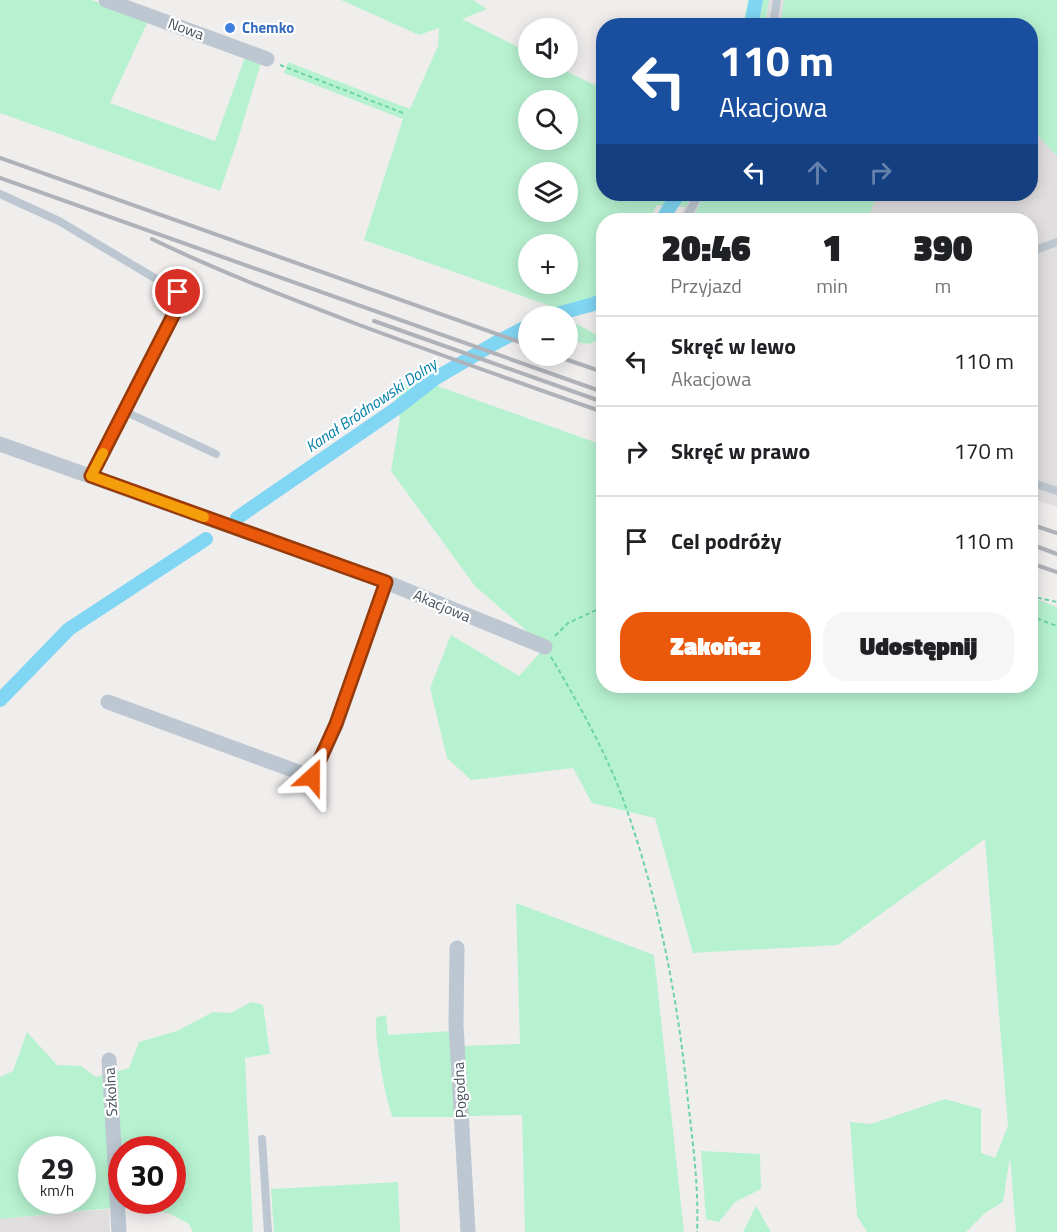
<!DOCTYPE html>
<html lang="pl">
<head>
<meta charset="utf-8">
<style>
	:root { --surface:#fff; --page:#f6f6f6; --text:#202124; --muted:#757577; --line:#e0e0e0; --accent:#ea580c }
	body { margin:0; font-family:"Titillium Web",sans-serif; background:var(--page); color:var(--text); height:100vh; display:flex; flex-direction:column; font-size:22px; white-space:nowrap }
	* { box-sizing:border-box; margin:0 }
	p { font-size:20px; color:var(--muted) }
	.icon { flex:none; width:33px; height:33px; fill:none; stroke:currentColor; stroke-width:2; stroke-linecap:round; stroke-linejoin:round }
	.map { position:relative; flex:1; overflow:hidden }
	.sheet { position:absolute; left:596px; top:213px; width:442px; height:480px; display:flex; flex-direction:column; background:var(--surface); border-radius:24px; box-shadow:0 3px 15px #0003 }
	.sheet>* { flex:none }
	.top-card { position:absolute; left:596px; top:18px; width:442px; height:183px; border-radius:24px; box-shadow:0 3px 15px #0003; background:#1a4fa0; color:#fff; overflow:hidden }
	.buttons { position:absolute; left:518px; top:18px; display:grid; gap:12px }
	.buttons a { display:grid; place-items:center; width:60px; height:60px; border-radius:50%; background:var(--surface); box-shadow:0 3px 15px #0003; font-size:30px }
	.speed { position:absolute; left:18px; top:1136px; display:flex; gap:12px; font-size:30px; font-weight:700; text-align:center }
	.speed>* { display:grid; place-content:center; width:78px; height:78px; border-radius:50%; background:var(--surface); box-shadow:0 3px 15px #0003; line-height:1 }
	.speed small { font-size:15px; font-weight:400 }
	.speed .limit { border:9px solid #d22; background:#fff; color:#111 }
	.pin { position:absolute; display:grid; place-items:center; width:51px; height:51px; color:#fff; margin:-26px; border:3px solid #fff; border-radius:50%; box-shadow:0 2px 6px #0007 }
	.me { position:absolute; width:66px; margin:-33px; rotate:24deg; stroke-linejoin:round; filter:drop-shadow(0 0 4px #0008) }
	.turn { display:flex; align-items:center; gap:21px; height:126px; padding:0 24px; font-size:27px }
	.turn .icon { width:78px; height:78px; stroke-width:2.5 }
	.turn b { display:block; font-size:42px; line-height:51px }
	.lanes { display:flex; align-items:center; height:57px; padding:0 24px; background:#0003; justify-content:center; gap:30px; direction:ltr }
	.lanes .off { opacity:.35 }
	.eta { display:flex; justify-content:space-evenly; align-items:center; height:102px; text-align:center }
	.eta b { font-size:36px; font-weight:800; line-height:42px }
	.primary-button { display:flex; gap:12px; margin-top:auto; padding:12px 24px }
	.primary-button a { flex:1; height:69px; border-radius:24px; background:var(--accent); color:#fff; font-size:24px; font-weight:800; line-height:69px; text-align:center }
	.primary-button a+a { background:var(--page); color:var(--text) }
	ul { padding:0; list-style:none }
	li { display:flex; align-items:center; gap:18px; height:90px; padding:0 24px; border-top:2px solid var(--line) }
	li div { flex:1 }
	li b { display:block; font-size:22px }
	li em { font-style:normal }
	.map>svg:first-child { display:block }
	.education { fill:#e1dedf }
	.green { fill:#b7f2d0; fill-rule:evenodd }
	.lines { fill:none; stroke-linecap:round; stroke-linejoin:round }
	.canal { stroke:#80d6f3; stroke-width:14 }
	.path { stroke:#6cd3a5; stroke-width:2; stroke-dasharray:4.5 3; stroke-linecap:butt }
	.lane { stroke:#bcc7d1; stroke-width:8 }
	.street { stroke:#bcc7d1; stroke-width:15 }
	.rail { stroke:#afb2b8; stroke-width:4 }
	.route-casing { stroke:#983908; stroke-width:15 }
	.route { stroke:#ea580c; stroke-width:10 }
	.slow { stroke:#f59e0b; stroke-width:10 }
	.shop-dot { fill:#3f7fe0; stroke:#fff; stroke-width:2 }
	.labels { text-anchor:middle; stroke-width:4.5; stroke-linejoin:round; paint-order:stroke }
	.shop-label { font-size:15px; font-weight:bold; fill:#366cbe; stroke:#fff; text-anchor:start }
	.street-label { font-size:15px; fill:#44505c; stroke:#fff }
	.water-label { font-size:16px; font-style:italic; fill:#027faa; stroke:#fff }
</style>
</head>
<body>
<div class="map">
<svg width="1057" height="1232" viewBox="0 0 1057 1232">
	<rect width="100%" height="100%" fill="#f0eded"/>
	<path class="education" d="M 769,0 L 1057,0 L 1057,507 L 1031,498 L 1030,220 L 677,220 L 692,194 L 1030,194 L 1030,26 L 765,25 Z
		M 109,1209 L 110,1232 L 0,1232 L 0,1219 Z"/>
	<path class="green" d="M 0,0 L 92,0 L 148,21 L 110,103 L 215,141 L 245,57 L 261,63 L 238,139 L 220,191 L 0,113 Z
		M 341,0 L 473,0 L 487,9 L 462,19 L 528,52 L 528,68 L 559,68 L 603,89 L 603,194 L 692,194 L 686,207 L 657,205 L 649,220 L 603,220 L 603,293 L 584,302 L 559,309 L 364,240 L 403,119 L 284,73 L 288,62 L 410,109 L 438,46 L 439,28 L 419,35 ZM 528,100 L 567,100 L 567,140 L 528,140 ZM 528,172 L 567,172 L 567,212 L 528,212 ZM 567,244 L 567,284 L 528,284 L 528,244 Z
		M 748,0 L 769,0 L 765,25 L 743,25 Z
		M 784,0 L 1057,0 L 1057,156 L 1031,128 L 1030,26 L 780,25 Z
		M 704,194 L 877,194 L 870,213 L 872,220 L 692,220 Z
		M 567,319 L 601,337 C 590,348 581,343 567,338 Z
		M 412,377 L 603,445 L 603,686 L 1030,686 L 1031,597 L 1057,607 L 1057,1232 L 1016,1232 L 1010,1157 L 1003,1202 L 985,1213 L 966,1232 L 867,1232 L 857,1216 L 850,1122 L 871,1124 L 945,1099 L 981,1109 L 981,1153 L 995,1158 L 1008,1126 L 985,839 L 838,945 L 693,953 L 655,818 L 592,803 L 573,768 L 471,780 L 447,758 L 430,688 L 451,635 L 519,676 L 545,647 L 475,586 L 391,471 L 400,417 L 395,395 Z
		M 516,903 L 654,955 L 684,1232 L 525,1232 L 522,1115 L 467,1116 L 463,1046 L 520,1044 Z
		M 251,1002 L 263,1005 L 270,1054 L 245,1058 L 253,1232 L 193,1232 L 189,1224 L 168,1213 L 123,1207 L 0,1219 L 0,1077 L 13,1071 L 27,1032 L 57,1065 L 81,1066 L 96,1077 L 129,1068 L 139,1042 L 177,1031 L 213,1012 L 231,1013 ZM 32,1149 L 82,1149 L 82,1200 L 32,1200 ZM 122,1149 L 172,1149 L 172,1200 L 122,1200 Z
		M 386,1015 L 388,1035 L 451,1031 L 455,1117 L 393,1117 C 386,1105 372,1027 377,1017 Z
		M 701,1151 L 760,1154 L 761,1189 L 735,1202 L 719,1222 L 706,1219 Z
		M 398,1182 L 400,1232 L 274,1232 L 271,1189 Z
		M 756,1206 L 771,1232 L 743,1232 Z"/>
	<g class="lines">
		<path class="canal" d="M 751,26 L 756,0
			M 662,220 L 678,194
			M 549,316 L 594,304 L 603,299
			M 237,518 L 397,408 L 436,378 L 497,342 L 528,326
			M 0,700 L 69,629 L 206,539"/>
		<path class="path" d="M 280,65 L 403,113
			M 1030,596 L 1057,602
			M 1030,616 L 1057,626
			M 555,636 L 568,623 L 603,607
			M 551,657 C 577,701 606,752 623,799 C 658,896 678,998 688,1101 C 693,1145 699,1188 697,1232"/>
		<path class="lane" d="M 773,26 L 777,0
			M 0,194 L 59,221 L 178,292 L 179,304 L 91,476
			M 685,220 L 699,194
			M 1030,252 L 1057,242
			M 124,411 L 216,454
			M 1030,482 L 1057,491
			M 262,1139 L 268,1232"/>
		<path class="street" d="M 106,0 L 267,59
			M 0,444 L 386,582 L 545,647
			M 108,702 L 312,777 L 336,725 L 386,582
			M 457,948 L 456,1025 L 468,1232
			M 109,1060 L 119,1232"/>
		<path class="rail" d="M 0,158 L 528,345
			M 0,178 L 603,392
			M 152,239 C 218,271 286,297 354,323 C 437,354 520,383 603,412
			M 374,321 L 603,402
			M 556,356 L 603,372
			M 1030,524 L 1057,533
			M 1030,544 L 1057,554
			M 1030,563 L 1057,572"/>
	</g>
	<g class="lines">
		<defs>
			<path id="route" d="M 178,292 L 179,304 L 91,476 L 386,582 L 336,724 L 312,777"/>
		</defs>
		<use href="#route" class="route-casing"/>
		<use href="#route" class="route"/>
		<path class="slow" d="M 103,453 L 91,476 L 204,517"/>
	</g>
	<circle class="shop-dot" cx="230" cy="28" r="6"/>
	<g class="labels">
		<g class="shop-label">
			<text x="242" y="33">Chemko</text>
		</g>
		<g class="street-label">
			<text transform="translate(186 29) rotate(20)" y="5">Nowa</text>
			<text transform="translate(442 606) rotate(23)" y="5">Akacjowa</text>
			<text transform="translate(460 1090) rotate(-93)" y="5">Pogodna</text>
			<text transform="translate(111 1092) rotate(-93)" y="5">Szkolna</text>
		</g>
		<g class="water-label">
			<text transform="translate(371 405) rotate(-34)" y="6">Kanał Bródnowski Dolny</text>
		</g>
	</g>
</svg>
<div class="buttons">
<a><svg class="icon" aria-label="sound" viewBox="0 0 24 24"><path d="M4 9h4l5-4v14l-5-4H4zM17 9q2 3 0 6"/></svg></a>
<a><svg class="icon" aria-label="search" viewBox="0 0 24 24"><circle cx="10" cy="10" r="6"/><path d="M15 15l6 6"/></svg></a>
<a><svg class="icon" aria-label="layers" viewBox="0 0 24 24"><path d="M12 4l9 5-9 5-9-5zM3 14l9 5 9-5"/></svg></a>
<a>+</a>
<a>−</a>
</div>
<div class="speed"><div>29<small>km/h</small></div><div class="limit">30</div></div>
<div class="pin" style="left:178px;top:292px;background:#d93025"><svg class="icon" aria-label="arrive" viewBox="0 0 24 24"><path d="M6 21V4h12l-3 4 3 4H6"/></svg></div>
<svg class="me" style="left:312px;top:777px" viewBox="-20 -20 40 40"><path d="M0-17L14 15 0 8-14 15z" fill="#ea580c" stroke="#fff" stroke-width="4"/></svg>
<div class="top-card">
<div class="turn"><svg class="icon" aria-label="left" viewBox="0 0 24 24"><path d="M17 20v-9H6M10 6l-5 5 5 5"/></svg><div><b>110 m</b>Akacjowa</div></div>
<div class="lanes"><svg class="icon" aria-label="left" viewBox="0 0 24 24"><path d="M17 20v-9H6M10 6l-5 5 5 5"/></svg><svg class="icon off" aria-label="ahead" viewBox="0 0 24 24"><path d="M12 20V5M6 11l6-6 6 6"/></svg><svg class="icon off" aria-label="right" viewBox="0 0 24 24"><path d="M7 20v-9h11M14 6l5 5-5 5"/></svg></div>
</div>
<section class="sheet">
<div class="eta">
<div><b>20:46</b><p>Przyjazd</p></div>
<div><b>1</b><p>min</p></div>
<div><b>390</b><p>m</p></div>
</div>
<ul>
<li><svg class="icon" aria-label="left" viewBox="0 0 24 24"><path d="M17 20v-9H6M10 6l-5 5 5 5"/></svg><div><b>Skręć w lewo</b><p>Akacjowa</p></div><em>110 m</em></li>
<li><svg class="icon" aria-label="right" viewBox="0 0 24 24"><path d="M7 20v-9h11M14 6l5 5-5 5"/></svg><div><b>Skręć w prawo</b></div><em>170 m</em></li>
<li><svg class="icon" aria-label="arrive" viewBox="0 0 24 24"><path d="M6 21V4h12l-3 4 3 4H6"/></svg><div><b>Cel podróży</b></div><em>110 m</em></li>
</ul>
<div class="primary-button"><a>Zakończ</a><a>Udostępnij</a></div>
</section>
</div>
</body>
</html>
